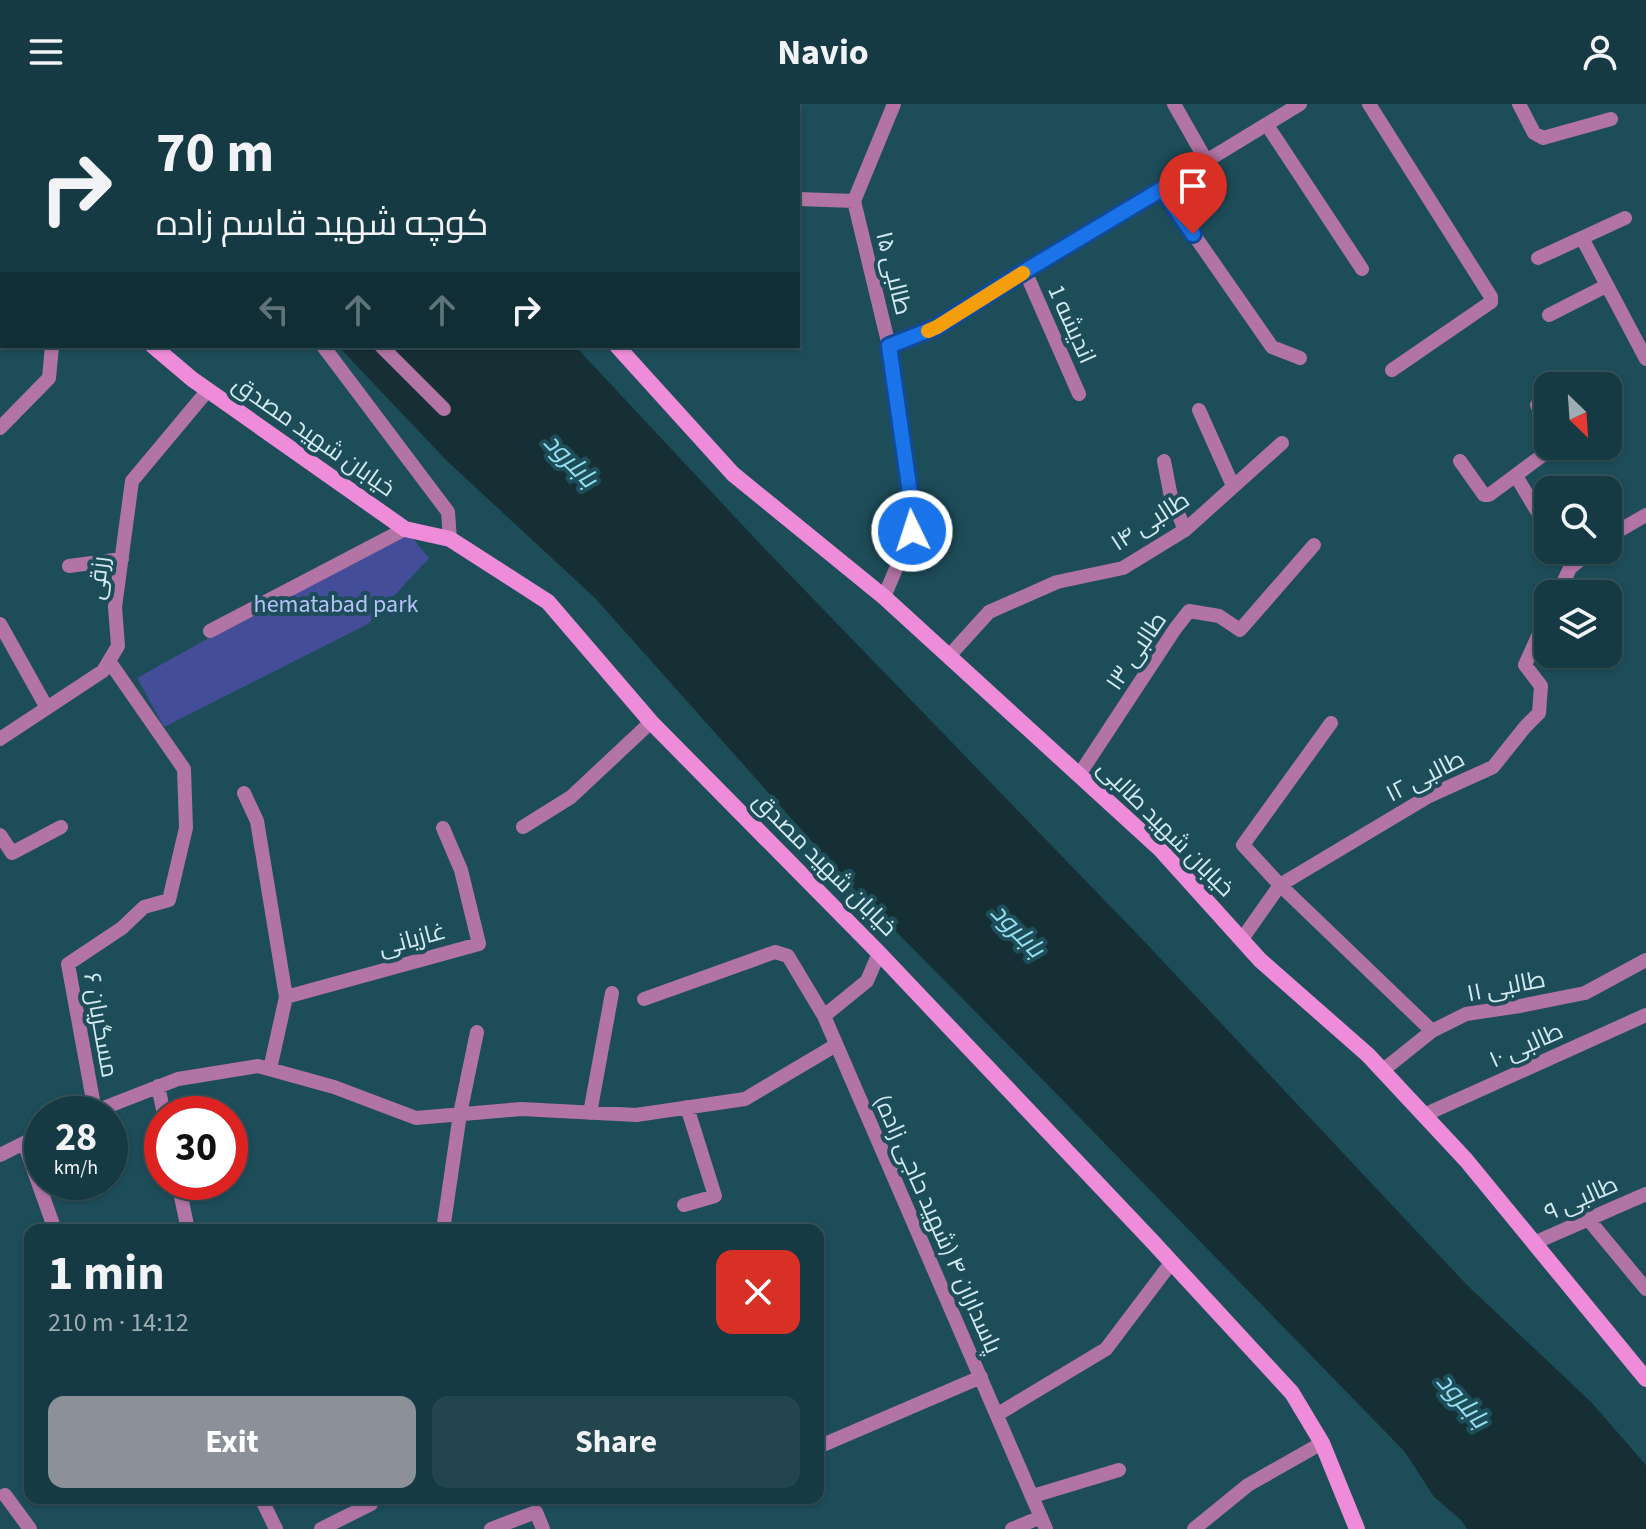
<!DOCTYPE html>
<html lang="en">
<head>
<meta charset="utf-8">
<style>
	:root { --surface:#163a43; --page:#23454e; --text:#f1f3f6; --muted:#9eadb2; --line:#35545c; --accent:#8c9099 }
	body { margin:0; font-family:"Source Sans 3",Cairo,sans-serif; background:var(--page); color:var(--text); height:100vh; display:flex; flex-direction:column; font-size:30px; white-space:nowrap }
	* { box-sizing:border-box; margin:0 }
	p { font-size:26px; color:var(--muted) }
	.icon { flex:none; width:44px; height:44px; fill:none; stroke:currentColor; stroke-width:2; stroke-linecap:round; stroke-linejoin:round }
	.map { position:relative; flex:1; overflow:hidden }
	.drawer { position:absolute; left:24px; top:1120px; width:800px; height:280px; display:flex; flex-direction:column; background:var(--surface); border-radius:16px; box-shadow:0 2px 6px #0004,0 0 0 2px var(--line) }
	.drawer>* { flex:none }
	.top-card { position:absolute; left:0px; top:0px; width:800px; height:244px; box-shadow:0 2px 6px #0004,0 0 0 2px var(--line); background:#163a43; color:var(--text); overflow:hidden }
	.needle { width:52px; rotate:155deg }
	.tools { position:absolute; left:1534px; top:268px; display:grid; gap:16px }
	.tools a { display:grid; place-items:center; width:88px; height:88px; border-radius:16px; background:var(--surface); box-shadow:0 2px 6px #0004,0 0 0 2px var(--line); font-size:40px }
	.speed { position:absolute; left:24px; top:992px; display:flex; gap:16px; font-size:40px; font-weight:700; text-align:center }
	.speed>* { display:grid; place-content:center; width:104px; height:104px; border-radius:50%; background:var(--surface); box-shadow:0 2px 6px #0004,0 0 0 2px var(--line); line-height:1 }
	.speed small { font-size:20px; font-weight:400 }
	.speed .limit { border:12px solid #d22; background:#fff; color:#111 }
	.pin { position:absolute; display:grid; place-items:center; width:68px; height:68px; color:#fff; margin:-82px -34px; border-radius:50% 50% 50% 0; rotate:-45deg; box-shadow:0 0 8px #0007 }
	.pin .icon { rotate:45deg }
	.me { position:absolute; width:88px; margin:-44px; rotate:356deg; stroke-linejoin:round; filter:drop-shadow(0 0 6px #0008) }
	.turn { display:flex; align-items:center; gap:28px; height:168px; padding:0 24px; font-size:36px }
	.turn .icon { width:104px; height:104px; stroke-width:2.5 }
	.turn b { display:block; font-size:56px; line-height:68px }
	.lanes { display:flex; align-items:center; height:76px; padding:0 24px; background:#0003; justify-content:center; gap:40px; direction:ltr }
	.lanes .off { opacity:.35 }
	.round { display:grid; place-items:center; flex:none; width:84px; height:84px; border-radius:16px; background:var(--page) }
	.summary { display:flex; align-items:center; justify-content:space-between; height:136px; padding:0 24px }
	h1 { font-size:48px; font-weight:700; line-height:60px }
	.button { display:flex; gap:16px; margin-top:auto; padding:16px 24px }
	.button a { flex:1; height:92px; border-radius:16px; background:var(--accent); color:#fff; font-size:32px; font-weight:700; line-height:92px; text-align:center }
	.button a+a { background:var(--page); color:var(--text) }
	header { display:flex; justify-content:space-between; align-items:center; height:104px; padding:0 24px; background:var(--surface); font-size:36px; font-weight:700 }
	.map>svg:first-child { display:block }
	.green { fill:#444d98 }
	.water { fill:#162f35 }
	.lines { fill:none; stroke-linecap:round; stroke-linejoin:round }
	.street { stroke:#b274a4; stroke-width:14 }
	.secondary { stroke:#ee8cd9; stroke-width:16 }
	.route-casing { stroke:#114b97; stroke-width:20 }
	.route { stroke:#1a73e8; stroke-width:14 }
	.slow { stroke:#f59e0b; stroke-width:14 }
	.labels { text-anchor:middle; stroke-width:8; stroke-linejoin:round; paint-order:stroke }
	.street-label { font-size:24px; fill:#d2ebf1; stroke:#1d4d59 }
	.park-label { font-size:24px; fill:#b5c1f7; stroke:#1d4d59 }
	.water-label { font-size:26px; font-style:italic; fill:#95dff1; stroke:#1d4d59 }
</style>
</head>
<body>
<header><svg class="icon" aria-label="menu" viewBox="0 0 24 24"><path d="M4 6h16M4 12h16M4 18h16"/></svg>Navio<svg class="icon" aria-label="person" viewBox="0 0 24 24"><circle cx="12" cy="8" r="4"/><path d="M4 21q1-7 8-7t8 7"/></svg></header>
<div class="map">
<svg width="1646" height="1425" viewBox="0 0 1646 1425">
	<rect width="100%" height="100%" fill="#1d4d59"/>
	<path class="green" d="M 405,425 L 429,454 L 368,520 L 164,623 L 137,574 Z"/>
	<path class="water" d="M 111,0 L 314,0 L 316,2 L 112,2 Z
		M 338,242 L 575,242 L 763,443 L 1142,835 L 1468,1182 L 1591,1298 L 1646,1361 L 1646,1425 L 1467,1425 L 1461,1416 L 1434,1393 L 1405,1348 L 1044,977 L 857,788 L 595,494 L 447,357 Z"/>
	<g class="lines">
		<path class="street" d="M 1174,0 L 1207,58
			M 1369,0 L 1491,193 L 1491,198 L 1392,266
			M 1519,0 L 1534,29 L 1543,34 L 1611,15
			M 621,2 L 622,0
			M 1267,21 L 1362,165
			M 1162,85 L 1272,243 L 1300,254
			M 798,95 L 854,97
			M 1582,134 L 1646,255
			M 1538,154 L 1625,114
			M 1025,167 L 1079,290
			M 1549,211 L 1606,182
			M 0,233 L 2,234
			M 323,242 L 448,408 L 450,435
			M 381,242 L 444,305
			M 889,242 L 937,223 L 1025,167 L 1300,0
			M 1537,301 L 1548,323
			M 1199,306 L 1233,382
			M 0,324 L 49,274 L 52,242
			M 1164,357 L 1171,393 L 1185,426
			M 1460,357 L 1484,391 L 1489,391 L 1555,342
			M 1516,372 L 1537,407 L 1548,419
			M 1608,433 L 1646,411
			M 69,462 L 122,455
			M 1558,490 L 1570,464 L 1592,446
			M 884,493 L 912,427 L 910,389 L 889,242 L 854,97 L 894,0
			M 0,520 L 47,604
			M 210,527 L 405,425
			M 949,552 L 989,508 L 1057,478 L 1123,464 L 1185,426 L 1282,339
			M 1331,619 L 1243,741 L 1280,781 L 1432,927
			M 0,635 L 103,567 L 118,542 L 115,503 L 132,377 L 208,286
			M 1079,671 L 1175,525 L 1189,507 L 1219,512 L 1240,526 L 1314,441
			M 244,689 L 257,717 L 286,893 L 270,965
			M 523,723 L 571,693 L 651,618
			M 0,731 L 12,749 L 61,723
			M 1242,835 L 1280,781 L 1429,692 L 1493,663 L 1525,623 L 1539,609 L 1541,582 L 1525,561 L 1548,510
			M 879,849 L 867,877 L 824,912 L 1046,1425
			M 286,893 L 479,840 L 461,766 L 443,724
			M 644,895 L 775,848 L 788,852 L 824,912
			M 1382,967 L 1432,927 L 1466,910 L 1520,902 L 1585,889 L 1646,856
			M 158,982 L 164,1010
			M 95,1007 L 68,860 L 122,824 L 144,803 L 169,796 L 186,724 L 184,665 L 109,557
			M 590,1009 L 612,889
			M 88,1010 L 178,975 L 258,962 L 334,983 L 416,1014 L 521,1005 L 636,1011 L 745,995 L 836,941
			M 1424,1011 L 1646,911
			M 24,1039 L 55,1126
			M 0,1051 L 42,1030
			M 178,1078 L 188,1126
			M 684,1101 L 715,1092 L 687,1003
			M 1588,1115 L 1646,1185
			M 443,1126 L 460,1010 L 477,928
			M 1534,1139 L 1646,1090
			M 998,1310 L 1106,1245 L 1171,1159
			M 818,1343 L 981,1273
			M 5,1391 L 30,1425
			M 1033,1392 L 1119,1366
			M 261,1394 L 276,1425
			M 321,1425 L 371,1400 L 369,1394
			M 491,1425 L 536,1408 L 543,1425
			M 1012,1425 L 1041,1413
			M 1194,1425 L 1248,1381 L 1322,1339"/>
		<path class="secondary" d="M 390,0 L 391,2
			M 0,116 L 2,118
			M 153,242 L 192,275 L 405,425 L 450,435 L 548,498 L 651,618 L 879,849 L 1151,1136 L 1292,1289 L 1322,1339 L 1357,1425
			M 617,242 L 733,370 L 884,493 L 1159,744 L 1260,856 L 1368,951 L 1466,1056 L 1646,1275"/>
	</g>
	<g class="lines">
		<defs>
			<path id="route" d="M 912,427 L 910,389 L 889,242 L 937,223 L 1025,167 L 1162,85 L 1193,130"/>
		</defs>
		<use href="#route" class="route-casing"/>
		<use href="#route" class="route"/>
		<path class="slow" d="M 928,227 L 937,223 L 1023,169"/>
	</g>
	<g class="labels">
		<g class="street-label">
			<text transform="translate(894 169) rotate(76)" y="8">طالبی ۱۵</text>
			<text transform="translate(1072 220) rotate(66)" y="8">اندیشه 1</text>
			<text transform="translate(314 332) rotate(35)" y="8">خیابان شهید مصدق</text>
			<text transform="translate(1150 417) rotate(-33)" y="8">طالبی ۱۴</text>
			<text transform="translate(98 474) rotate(-83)" y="8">رزقی</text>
			<text transform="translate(1136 547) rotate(-56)" y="8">طالبی ۱۳</text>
			<text transform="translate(1425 672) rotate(-27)" y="8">طالبی ۱۲</text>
			<text transform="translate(1166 724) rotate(45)" y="8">خیابان شهید طالبی</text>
			<text transform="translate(825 760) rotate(45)" y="8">خیابان شهید مصدق</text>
			<text transform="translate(412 835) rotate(-15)" y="8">غازیانی</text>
			<text transform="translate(1506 882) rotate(-11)" y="8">طالبی ۱۱</text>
			<text transform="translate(101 921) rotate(80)" y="8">مسگریان ۶</text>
			<text transform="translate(1526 941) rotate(-24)" y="8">طالبی ۱۰</text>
			<text transform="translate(1581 1094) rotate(-24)" y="8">طالبی ۹</text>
			<text transform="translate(938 1120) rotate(66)" y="8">پاسداران ۴ (شهید حاجی زاده)</text>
		</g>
		<g class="park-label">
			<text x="336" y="508">hematabad park</text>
		</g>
		<g class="water-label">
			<text transform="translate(571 356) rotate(46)" y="9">بابلرود</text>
			<text transform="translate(1018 826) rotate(46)" y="9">بابلرود</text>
			<text transform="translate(1463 1296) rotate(49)" y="9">بابلرود</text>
		</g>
	</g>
</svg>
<div class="tools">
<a><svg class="needle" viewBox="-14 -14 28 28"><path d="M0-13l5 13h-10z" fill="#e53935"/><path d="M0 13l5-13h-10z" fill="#9eadb2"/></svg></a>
<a><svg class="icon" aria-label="search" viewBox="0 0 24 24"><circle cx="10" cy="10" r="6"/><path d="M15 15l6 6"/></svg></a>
<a><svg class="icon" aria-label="layers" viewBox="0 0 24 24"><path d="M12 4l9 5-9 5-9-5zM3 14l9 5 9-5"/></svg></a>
</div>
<div class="speed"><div>28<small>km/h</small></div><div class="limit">30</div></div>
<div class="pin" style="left:1193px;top:130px;background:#d93025"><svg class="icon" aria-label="arrive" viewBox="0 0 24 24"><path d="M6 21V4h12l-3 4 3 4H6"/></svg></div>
<svg class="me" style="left:912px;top:427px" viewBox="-20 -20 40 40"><circle r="17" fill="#1a73e8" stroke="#fff" stroke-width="3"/><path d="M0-11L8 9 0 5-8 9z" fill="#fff"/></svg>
<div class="top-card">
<div class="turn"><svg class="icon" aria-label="right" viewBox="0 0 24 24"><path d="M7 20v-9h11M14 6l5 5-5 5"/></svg><div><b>70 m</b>کوچه شهید قاسم زاده</div></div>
<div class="lanes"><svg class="icon off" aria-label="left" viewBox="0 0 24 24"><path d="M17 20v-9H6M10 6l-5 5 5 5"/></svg><svg class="icon off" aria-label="ahead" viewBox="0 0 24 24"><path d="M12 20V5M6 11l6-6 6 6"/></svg><svg class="icon off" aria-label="ahead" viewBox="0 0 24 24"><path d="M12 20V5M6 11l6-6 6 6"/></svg><svg class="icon" aria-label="right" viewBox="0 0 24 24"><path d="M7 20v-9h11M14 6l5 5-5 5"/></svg></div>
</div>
<section class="drawer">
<div class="summary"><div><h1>1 min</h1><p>210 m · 14:12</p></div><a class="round" style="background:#d93025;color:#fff"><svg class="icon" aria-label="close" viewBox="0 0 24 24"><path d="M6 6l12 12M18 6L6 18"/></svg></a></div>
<div class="button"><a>Exit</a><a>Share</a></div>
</section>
</div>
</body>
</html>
